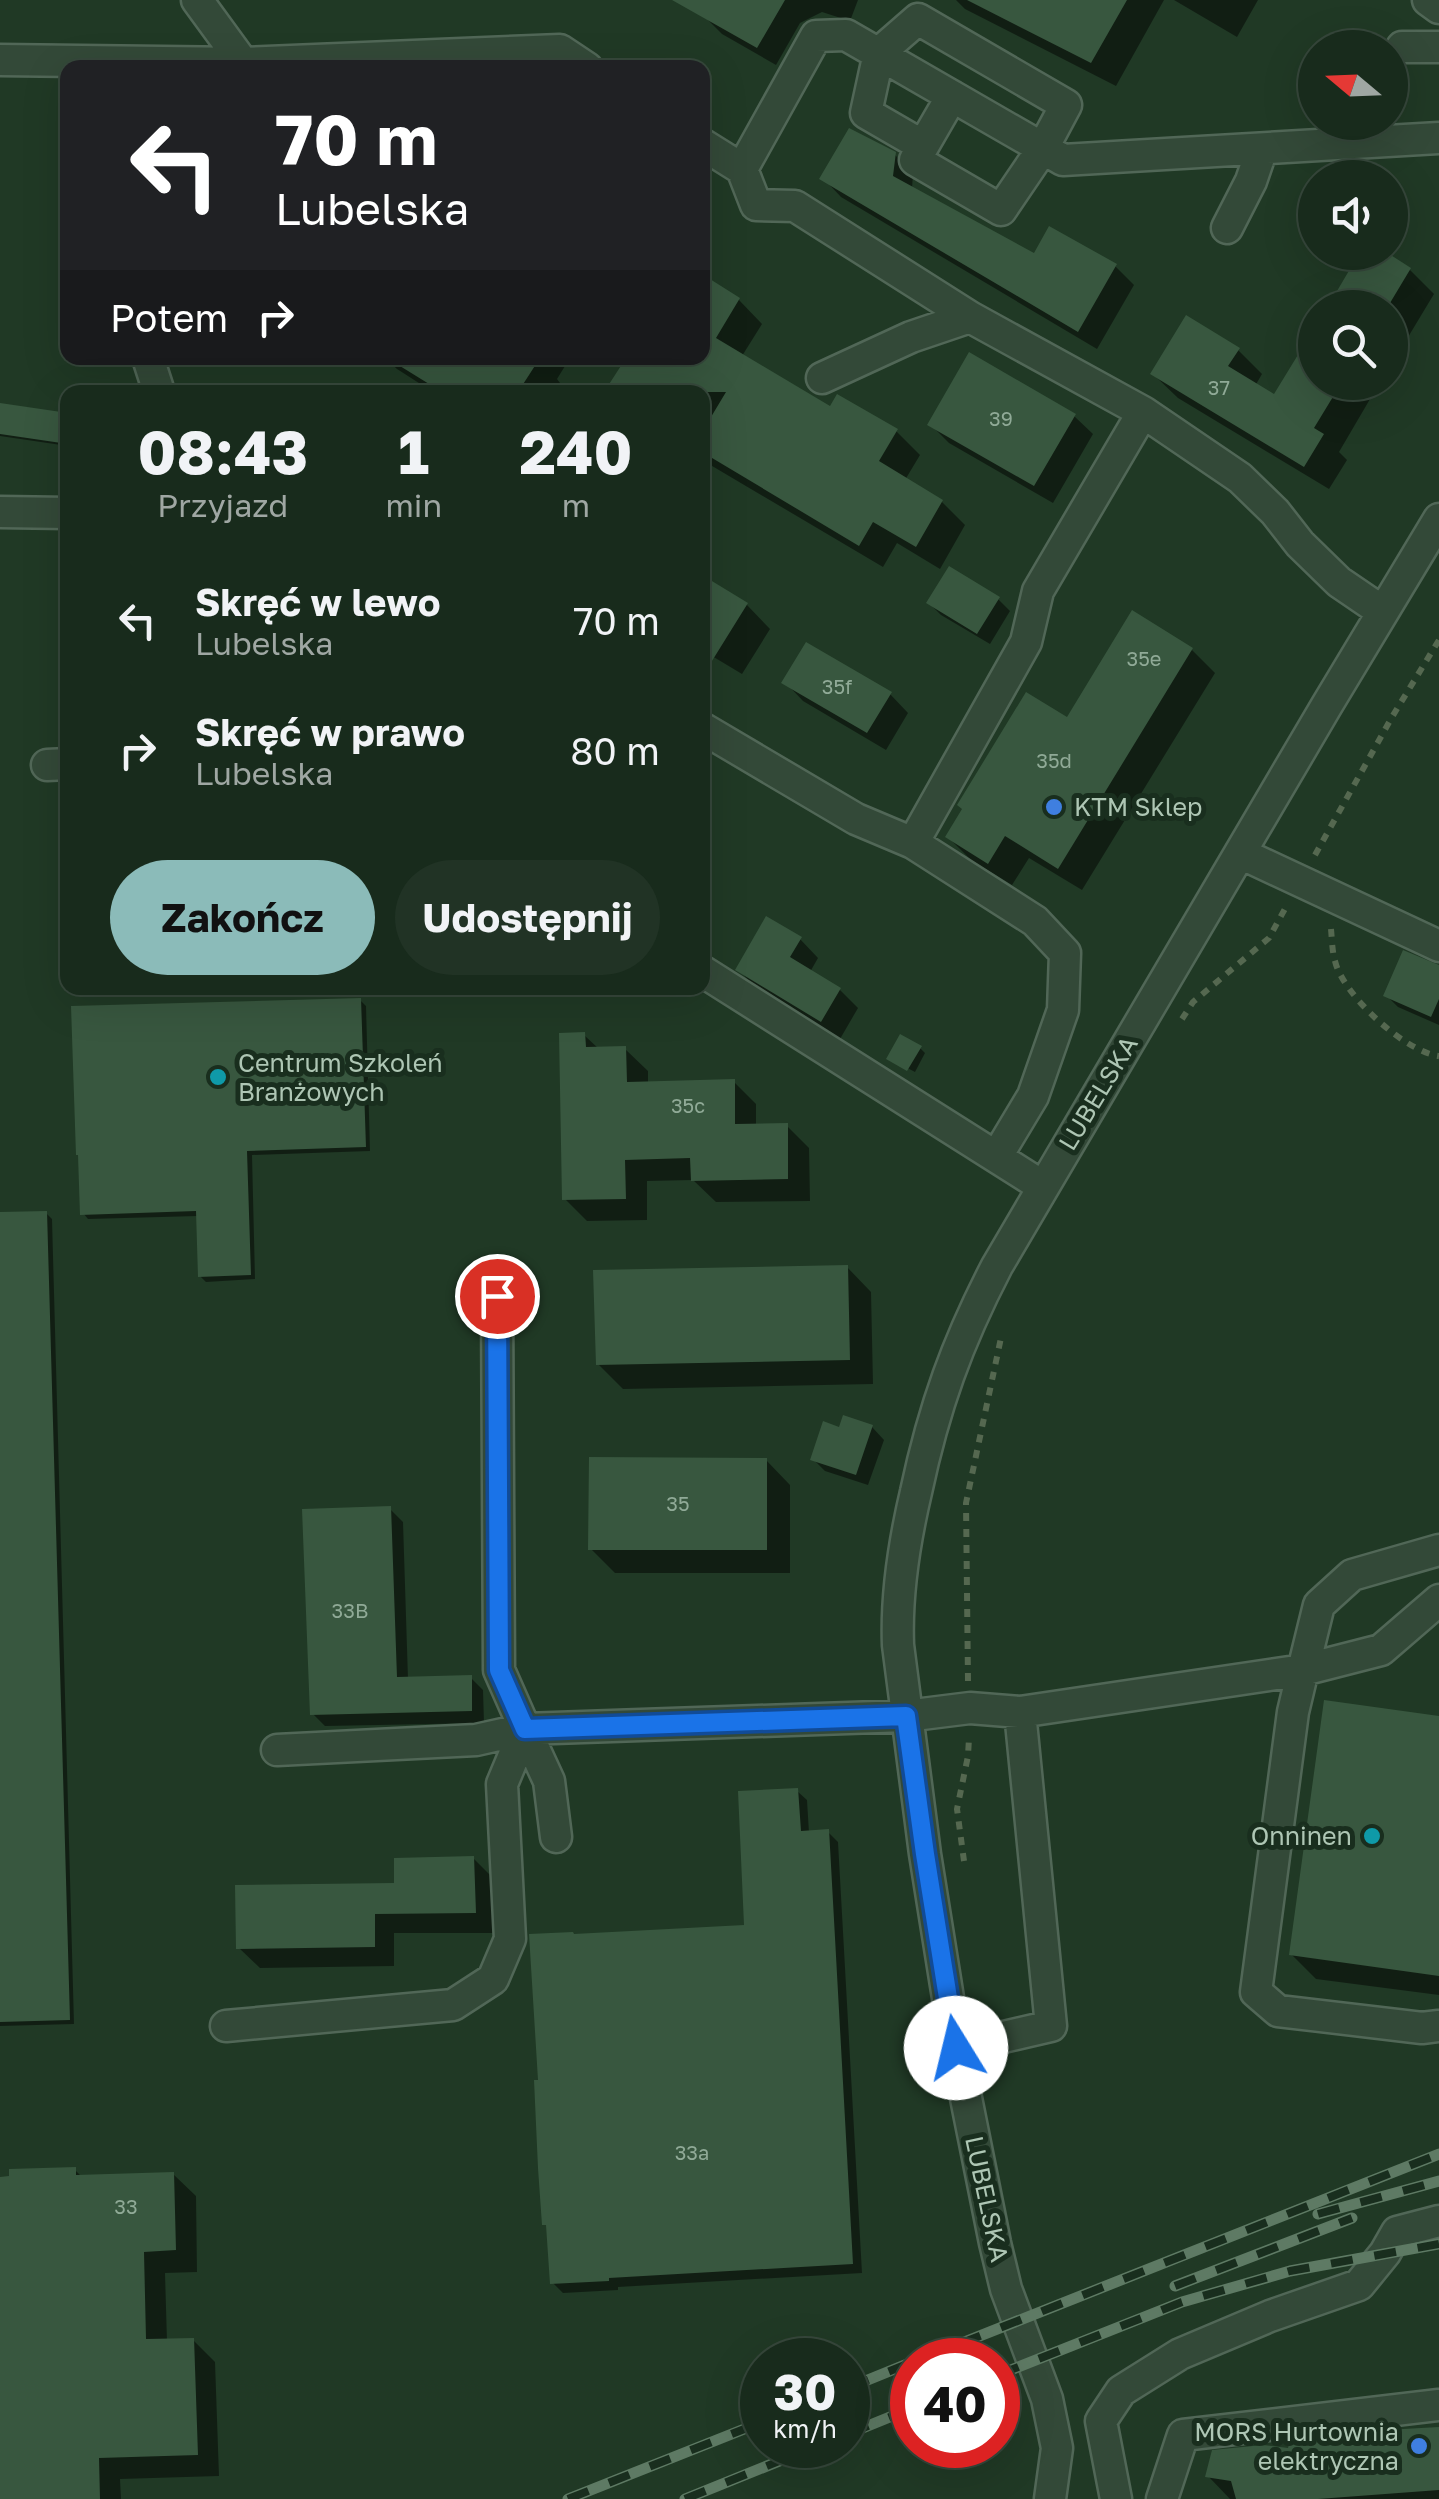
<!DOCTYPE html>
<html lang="pl">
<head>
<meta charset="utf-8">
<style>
	:root { --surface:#182b1c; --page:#213325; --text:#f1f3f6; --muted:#9fa7a3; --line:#36473b; --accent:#8bbbb9 }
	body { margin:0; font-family:"Golos Text",sans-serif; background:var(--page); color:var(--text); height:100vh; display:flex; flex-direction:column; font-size:38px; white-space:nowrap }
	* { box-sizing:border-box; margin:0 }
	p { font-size:32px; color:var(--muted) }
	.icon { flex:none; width:55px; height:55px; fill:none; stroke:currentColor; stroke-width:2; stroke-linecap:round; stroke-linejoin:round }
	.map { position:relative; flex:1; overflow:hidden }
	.drawer { position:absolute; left:60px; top:385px; width:650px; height:610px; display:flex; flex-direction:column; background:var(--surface); border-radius:20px; box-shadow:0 10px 40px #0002,0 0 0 2px var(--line) }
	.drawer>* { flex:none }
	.guide { position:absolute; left:60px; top:60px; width:650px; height:305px; border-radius:20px; box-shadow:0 10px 40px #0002,0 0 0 2px var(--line); background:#202124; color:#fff; overflow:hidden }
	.needle { width:65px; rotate:289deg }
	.buttons { position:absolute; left:1298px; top:30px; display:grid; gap:20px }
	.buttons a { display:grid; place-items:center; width:110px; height:110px; border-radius:50%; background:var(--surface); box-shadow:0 10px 40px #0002,0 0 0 2px var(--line); font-size:50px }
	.speed { position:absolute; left:740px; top:2338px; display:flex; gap:20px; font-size:50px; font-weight:700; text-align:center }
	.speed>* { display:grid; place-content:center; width:130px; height:130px; border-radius:50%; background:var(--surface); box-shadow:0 10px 40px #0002,0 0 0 2px var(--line); line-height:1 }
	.speed small { font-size:25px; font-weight:400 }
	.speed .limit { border:15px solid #d22; background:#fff; color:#111 }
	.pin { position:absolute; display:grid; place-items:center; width:85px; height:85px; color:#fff; margin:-42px; border:5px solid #fff; border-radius:50%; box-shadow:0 2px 10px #0007 }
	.me { position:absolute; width:110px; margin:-55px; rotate:351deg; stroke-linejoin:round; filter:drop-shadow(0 0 8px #0008) }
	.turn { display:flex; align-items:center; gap:35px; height:210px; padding:0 50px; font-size:45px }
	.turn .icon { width:130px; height:130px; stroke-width:2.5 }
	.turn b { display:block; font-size:70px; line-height:85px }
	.then { display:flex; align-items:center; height:95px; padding:0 50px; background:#0003; gap:20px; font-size:38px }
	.eta { display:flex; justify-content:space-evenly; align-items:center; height:170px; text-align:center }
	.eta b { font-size:60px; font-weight:700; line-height:70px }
	.primary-button { display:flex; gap:20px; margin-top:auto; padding:20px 50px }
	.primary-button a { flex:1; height:115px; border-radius:60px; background:var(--accent); color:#111; font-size:40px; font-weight:700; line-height:115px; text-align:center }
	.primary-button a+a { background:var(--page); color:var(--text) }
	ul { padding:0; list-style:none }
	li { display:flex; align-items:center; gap:30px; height:130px; padding:0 50px }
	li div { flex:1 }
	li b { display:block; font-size:38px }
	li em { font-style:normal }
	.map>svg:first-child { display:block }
	.shadow { fill:#0007 }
	.building { fill:#38573f }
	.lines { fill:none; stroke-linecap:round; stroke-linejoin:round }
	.minor-casing { stroke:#516757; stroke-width:35 }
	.path { stroke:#556850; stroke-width:6; stroke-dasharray:8 8; stroke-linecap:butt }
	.minor { stroke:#334938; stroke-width:30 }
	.rail-casing { stroke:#5e7a64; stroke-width:11 }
	.rail { stroke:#192e1e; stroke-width:8; stroke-dasharray:22; stroke-linecap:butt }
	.route-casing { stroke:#114b97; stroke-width:25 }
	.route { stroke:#1a73e8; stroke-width:18 }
	.shop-dot { fill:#3f7fe0; stroke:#192e1e; stroke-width:4 }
	.culture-dot { fill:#0f9aa8; stroke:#192e1e; stroke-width:4 }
	.labels { text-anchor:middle; stroke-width:10; stroke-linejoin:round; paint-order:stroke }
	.number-label { font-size:20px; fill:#90aa97 }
	.poi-label { font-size:25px; fill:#aec6b4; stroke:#192e1e; text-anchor:start }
	.street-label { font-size:25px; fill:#aec6b4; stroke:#192e1e }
</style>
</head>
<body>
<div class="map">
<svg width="1439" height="2499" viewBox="0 0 1439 2499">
	<rect width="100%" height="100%" fill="#203925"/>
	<path class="shadow" d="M 713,0 L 858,0 L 850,21 L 822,12 L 800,23 L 776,65 L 722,34 L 704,16 Z
		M 956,0 L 1164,0 L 1116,86 L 965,9 Z
		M 1174,0 L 1258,0 L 1237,37 Z
		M 894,154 L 913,173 L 912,189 L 1034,257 L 1115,266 L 1134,285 L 1097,349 L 841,197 L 823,178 Z
		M 1410,270 L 1434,294 L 1390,367 L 1390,308 L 1330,308 Z
		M 702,277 L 739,300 L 762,324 L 742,356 L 831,410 L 896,431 L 920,455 L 905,480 L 942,502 L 965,525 L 940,569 L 897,543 L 883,567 L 702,460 L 702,392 L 607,392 L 629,358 L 702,358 Z
		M 1315,332 L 1315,382 L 1380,382 L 1339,452 L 1347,460 L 1329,489 L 1178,398 L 1153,374 L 1238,350 L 1262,374 L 1255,386 L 1275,398 Z
		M 385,358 L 570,358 L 557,379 L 560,383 L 554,392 L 433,392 L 397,369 Z
		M 0,406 L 68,416 L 68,446 L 0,436 Z
		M 1074,416 L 1093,434 L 1053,503 L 949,443 L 930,424 Z
		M 702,578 L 747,605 L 770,629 L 742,674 L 702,650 Z
		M 998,599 L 1010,611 L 990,644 L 941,615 L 929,603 Z
		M 1192,650 L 1215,673 L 1082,890 L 1029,858 L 1012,885 L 971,860 L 948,837 L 1068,721 Z
		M 785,682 L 890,694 L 908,713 L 886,750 L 803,701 Z
		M 800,939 L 818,958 L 810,972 L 840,990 L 858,1008 L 840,1039 L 756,988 L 738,969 Z
		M 1439,968 L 1439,1025 L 1398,1007 L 1386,995 Z
		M 360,1000 L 366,1006 L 370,1151 L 252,1155 L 255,1279 L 206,1282 L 200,1276 L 198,1216 L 88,1219 L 83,1213 Z
		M 584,1035 L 599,1049 L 625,1049 L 648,1071 L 648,1084 L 734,1082 L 756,1104 L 756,1126 L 786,1125 L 809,1148 L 810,1201 L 716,1202 L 693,1180 L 647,1181 L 647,1220 L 587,1221 L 565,1199 Z
		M 920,1048 L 925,1053 L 915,1072 L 892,1060 Z
		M 46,1213 L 52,1219 L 74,2024 L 0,2026 L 0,1215 Z
		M 847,1267 L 871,1292 L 873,1384 L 623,1389 L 598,1364 Z
		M 872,1427 L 884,1440 L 868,1485 L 825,1471 L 813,1459 Z
		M 766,1460 L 790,1485 L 790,1573 L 615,1573 L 591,1549 Z
		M 390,1509 L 403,1522 L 408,1679 L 470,1677 L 483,1690 L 484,1723 L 325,1726 L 313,1714 Z
		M 1439,1719 L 1439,1995 L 1316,1979 L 1291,1954 Z
		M 797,1791 L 807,1800 L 809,1833 L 828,1832 L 838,1842 L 862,2273 L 618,2287 L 618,2290 L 563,2293 L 553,2283 L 549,2228 L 545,2224 L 747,1927 Z
		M 473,1858 L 494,1879 L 495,1933 L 394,1933 L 394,1966 L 260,1968 L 239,1948 L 397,1885 Z
		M 75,2170 L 82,2177 L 173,2174 L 196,2196 L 197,2272 L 165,2273 L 167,2341 L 193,2340 L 215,2362 L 219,2476 L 120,2479 L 121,2499 L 0,2499 L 0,2179 Z
		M 1439,2429 L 1439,2499 L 1230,2499 L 1208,2476 L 1290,2450 Z"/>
	<path class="building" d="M 672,0 L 785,0 L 757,48 Z
		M 967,0 L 1127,0 L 1091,63 Z
		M 849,128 L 896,152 L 893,176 L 1034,253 L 1049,226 L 1117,264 L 1078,332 L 819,179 Z
		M 1360,252 L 1386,252 L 1411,268 L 1387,308 L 1327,308 Z
		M 702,274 L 740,298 L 716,338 L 830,406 L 837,394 L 898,429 L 879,461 L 943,500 L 916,547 L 873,522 L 859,546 L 702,452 L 702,432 L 726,392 L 604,392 L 626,358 L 702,358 Z
		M 1186,315 L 1240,348 L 1228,366 L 1274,394 L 1315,327 L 1315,382 L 1342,382 L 1314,428 L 1324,434 L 1304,467 L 1150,374 Z
		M 969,352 L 1076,414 L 1034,486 L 927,425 Z
		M 387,358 L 540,358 L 518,392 L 442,392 Z
		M 0,403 L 68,413 L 68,444 L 0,434 Z
		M 949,566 L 1000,597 L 977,634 L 926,603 Z
		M 702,575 L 748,603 L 702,677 Z
		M 1132,610 L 1193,648 L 1058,869 L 1005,836 L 988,864 L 945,837 L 962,809 L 957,805 L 1026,692 L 1067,717 Z
		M 806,642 L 892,692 L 867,733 L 781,683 Z
		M 766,916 L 802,937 L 790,957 L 841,988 L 821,1022 L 735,970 Z
		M 1403,950 L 1439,965 L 1439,999 L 1431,1017 L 1383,996 Z
		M 361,998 L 366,1147 L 247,1151 L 251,1275 L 198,1277 L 196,1211 L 80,1215 L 78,1155 L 76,1155 L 71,1006 Z
		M 585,1032 L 586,1047 L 626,1046 L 627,1082 L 735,1079 L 735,1124 L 788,1123 L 788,1179 L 691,1181 L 690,1158 L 625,1160 L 626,1199 L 562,1200 L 559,1033 Z
		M 900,1034 L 922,1046 L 907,1071 L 886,1059 Z
		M 47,1211 L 70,2020 L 0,2022 L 0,1212 Z
		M 848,1265 L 850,1360 L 596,1365 L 593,1270 Z
		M 843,1415 L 873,1425 L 856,1475 L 810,1460 L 823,1421 L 839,1427 Z
		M 589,1457 L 767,1458 L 767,1550 L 588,1550 Z
		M 391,1506 L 397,1677 L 472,1675 L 472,1711 L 310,1715 L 302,1509 Z
		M 1324,1700 L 1439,1716 L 1439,1976 L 1289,1955 Z
		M 798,1788 L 801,1831 L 829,1829 L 853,2264 L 609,2278 L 609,2281 L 550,2284 L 546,2225 L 542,2225 L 538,2168 L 534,2080 L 538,2080 L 529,1934 L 573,1932 L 574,1934 L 744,1925 L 738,1791 Z
		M 474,1856 L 476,1913 L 375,1914 L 375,1947 L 236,1949 L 235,1885 L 394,1883 L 394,1858 Z
		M 76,2167 L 76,2175 L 174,2172 L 176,2250 L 144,2252 L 146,2339 L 194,2338 L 198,2455 L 99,2458 L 100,2499 L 0,2499 L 0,2177 L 9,2176 L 9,2169 Z
		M 1439,2427 L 1439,2490 L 1318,2499 L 1236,2499 L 1231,2481 L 1205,2477 L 1212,2450 L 1263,2445 L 1288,2448 L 1290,2441 L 1385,2430 Z"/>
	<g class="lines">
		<defs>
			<path id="minor" d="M 197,0 L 243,63
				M 1428,0 L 1439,8
				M 1402,47 L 1439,47
				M 0,60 L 243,63 L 560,50 L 587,68
				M 702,144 L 742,169 L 816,36 L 846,35 L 1063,160 L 1439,138
				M 923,146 L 866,113 L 879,53 L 918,19 L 1066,105 L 1043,148 L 1001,210 L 915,160 L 952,96
				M 742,169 L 756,205 L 795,206 L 970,317 L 1143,412 L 1240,478 L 1275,512 L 1300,544 L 1339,582 L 1383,612
				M 1227,228 L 1251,181 L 1262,149
				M 148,358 L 159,392
				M 822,378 L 911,337 L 970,317
				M 0,512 L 68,513
				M 702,728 L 856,819 L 913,843 L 1035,921 L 1065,953 L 1063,1010 L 1033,1096 L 997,1156
				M 47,765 L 68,764
				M 913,843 L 1026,642 L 1038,591 L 1143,412
				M 1240,853 L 1439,946
				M 702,971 L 1042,1186
				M 497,1296 L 499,1670 L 525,1729 L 906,1716 L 970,1708 L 1020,1712 L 1303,1670 L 1319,1605 L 1352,1575 L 1439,1550
				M 1439,1600 L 1381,1650 L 1303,1670 L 1293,1712 L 1256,1992 L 1278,2011 L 1422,2028 L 1439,2026
				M 277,1750 L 476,1740 L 525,1729
				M 226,2026 L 453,2005 L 493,1979 L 510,1939 L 502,1784 L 525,1729 L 549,1781 L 556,1837
				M 956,2048 L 1051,2026 L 1020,1712
				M 1050,2499 L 1057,2448 L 1047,2399 L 1006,2289 L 995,2243 L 956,2048 L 925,1854 L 898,1645 C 896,1593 904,1543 916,1492 C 934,1407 957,1343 997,1266 L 1327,705 L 1439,519
				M 1116,2499 L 1101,2421 L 1121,2391 L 1180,2354 L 1270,2316 L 1359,2285 L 1385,2253 L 1397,2232 L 1439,2221
				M 1162,2499 L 1183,2435 L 1439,2405"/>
		</defs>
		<use href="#minor" class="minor-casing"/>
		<path class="path" d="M 1315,855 L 1392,717 L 1439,640
			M 1331,929 C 1332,939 1332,951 1335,961 C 1343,995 1405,1052 1439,1056
			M 1182,1019 L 1193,1002 L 1269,938 L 1287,905
			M 968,1681 L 966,1503 L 1002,1333
			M 964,1861 L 957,1809 L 968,1756 L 969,1738"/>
		<use href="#minor" class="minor"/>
		<defs>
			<path id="rail" d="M 1318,2214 L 1439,2181
				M 1175,2286 L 1352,2218
				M 919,2360 L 1439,2154
				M 998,2375 L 1182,2302 L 1290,2271 L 1439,2244
				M 848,2388 L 912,2362
				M 848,2434 L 912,2408
				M 568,2499 L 762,2422
				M 685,2499 L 819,2445"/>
		</defs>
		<use href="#rail" class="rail-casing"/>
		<use href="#rail" class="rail"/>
	</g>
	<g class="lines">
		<defs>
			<path id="route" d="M 497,1296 L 499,1670 L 525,1729 L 906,1716 L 925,1854 L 956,2048"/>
		</defs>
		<use href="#route" class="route-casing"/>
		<use href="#route" class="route"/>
	</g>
	<g class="shop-dot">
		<circle cx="1054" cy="807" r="10"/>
		<circle cx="1419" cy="2446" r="10"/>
	</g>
	<g class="culture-dot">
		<circle cx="218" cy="1077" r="10"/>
		<circle cx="1372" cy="1836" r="10"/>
	</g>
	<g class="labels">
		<g class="number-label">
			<text x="1219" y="395">37</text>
			<text x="1001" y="426">39</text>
			<text x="1144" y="666">35e</text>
			<text x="837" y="694">35f</text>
			<text x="1054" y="768">35d</text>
			<text x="688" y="1113">35c</text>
			<text x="678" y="1511">35</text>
			<text x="350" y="1618">33B</text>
			<text x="692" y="2160">33a</text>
			<text x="126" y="2214">33</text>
		</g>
		<g class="poi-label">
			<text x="1074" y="816">KTM Sklep</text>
			<text x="238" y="1072">Centrum Szkoleń<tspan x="238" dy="29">Branżowych</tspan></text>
			<text x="1352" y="1845" text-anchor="end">Onninen</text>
			<text x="1399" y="2441" text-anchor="end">MORS Hurtownia<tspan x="1399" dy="29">elektryczna</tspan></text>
		</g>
		<g class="street-label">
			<text transform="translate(1098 1093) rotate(-59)" y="9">LUBELSKA</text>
			<text transform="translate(987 2199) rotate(78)" y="9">LUBELSKA</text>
		</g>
	</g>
</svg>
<div class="buttons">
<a><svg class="needle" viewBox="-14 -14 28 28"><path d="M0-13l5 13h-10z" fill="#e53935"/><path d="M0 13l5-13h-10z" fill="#9fa7a3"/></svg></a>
<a><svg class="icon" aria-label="sound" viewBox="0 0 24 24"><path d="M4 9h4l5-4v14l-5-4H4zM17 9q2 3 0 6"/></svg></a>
<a><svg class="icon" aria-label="search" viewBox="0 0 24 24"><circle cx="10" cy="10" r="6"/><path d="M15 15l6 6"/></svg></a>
</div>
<div class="speed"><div>30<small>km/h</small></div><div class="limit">40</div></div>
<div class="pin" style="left:497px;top:1296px;background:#d93025"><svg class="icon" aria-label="arrive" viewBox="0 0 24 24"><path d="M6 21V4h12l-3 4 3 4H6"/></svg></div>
<svg class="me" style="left:956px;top:2048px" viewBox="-20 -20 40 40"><circle r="19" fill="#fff"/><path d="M0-13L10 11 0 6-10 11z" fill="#1a73e8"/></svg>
<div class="guide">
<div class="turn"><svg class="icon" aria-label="left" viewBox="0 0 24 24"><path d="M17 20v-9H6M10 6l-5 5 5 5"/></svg><div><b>70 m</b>Lubelska</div></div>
<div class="then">Potem<svg class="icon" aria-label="right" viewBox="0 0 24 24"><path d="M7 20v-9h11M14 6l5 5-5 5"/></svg></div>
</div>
<section class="drawer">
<div class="eta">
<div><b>08:43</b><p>Przyjazd</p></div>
<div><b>1</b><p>min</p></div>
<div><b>240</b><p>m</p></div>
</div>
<ul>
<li><svg class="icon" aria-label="left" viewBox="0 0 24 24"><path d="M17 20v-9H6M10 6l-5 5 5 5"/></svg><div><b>Skręć w lewo</b><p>Lubelska</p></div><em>70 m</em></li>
<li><svg class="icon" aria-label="right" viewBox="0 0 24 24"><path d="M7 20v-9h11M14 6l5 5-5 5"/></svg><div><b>Skręć w prawo</b><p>Lubelska</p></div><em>80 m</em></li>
</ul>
<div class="primary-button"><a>Zakończ</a><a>Udostępnij</a></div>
</section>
</div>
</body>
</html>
